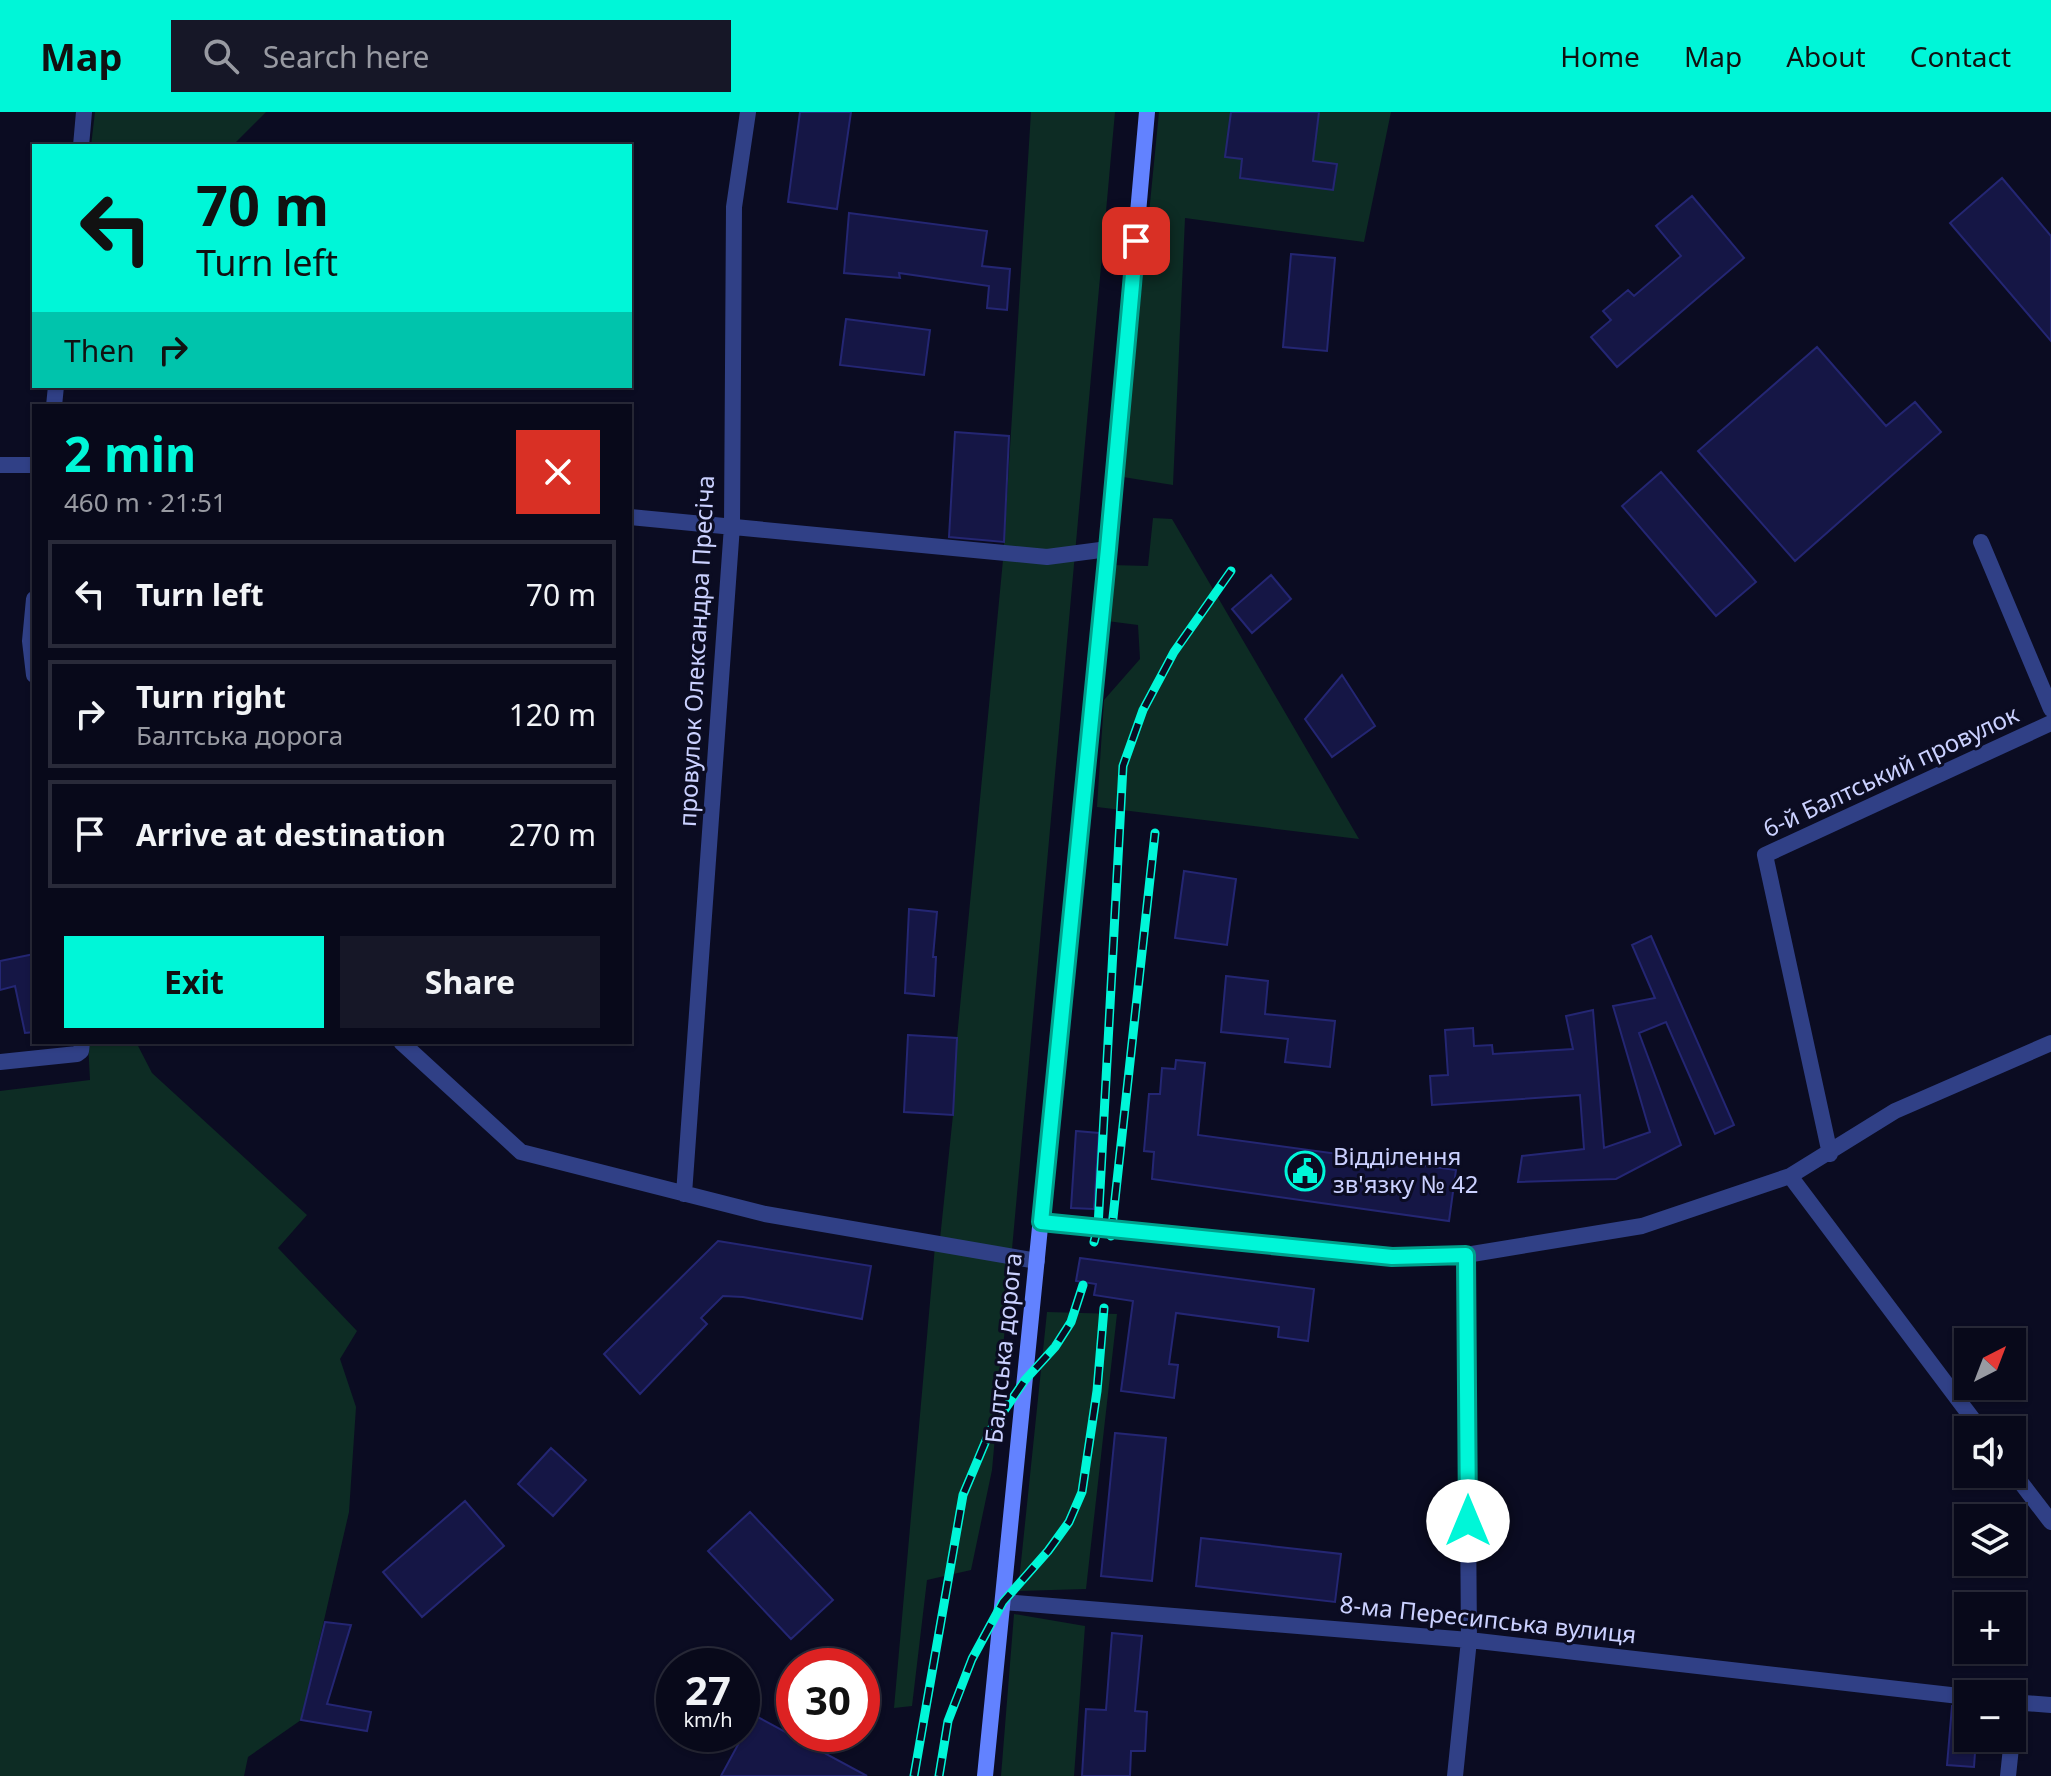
<!DOCTYPE html>
<html lang="en">
<head>
<meta charset="utf-8">
<style>
	:root { --surface:#08091a; --page:#161727; --text:#f1f3f6; --muted:#989aa2; --line:#292a39; --accent:#00f6d8 }
	body { margin:0; font-family:"Noto Sans",sans-serif; background:var(--page); color:var(--text); height:100vh; display:flex; flex-direction:column; font-size:30px; white-space:nowrap }
	* { box-sizing:border-box; margin:0 }
	p { font-size:26px; color:var(--muted) }
	.icon { flex:none; width:44px; height:44px; fill:none; stroke:currentColor; stroke-width:2; stroke-linecap:round; stroke-linejoin:round }
	.map { position:relative; flex:1; overflow:hidden }
	.drawer { position:absolute; left:32px; top:292px; width:600px; height:640px; display:flex; flex-direction:column; background:var(--surface); border-radius:0px; box-shadow:0 2px 6px #0004,0 0 0 2px var(--line) }
	.drawer>* { flex:none }
	.guide { position:absolute; left:32px; top:32px; width:600px; height:244px; border-radius:0px; box-shadow:0 2px 6px #0004,0 0 0 2px var(--line); background:#00f6d8; color:#111; overflow:hidden }
	.needle { width:52px; rotate:42deg }
	.fabs { position:absolute; left:1954px; top:1216px; display:grid; gap:16px }
	.fabs a { display:grid; place-items:center; width:72px; height:72px; border-radius:0px; background:var(--surface); box-shadow:0 2px 6px #0004,0 0 0 2px var(--line); font-size:40px }
	.speed { position:absolute; left:656px; top:1536px; display:flex; gap:16px; font-size:40px; font-weight:700; text-align:center }
	.speed>* { display:grid; place-content:center; width:104px; height:104px; border-radius:50%; background:var(--surface); box-shadow:0 2px 6px #0004,0 0 0 2px var(--line); line-height:1 }
	.speed small { font-size:20px; font-weight:400 }
	.speed .limit { border:12px solid #d22; background:#fff; color:#111 }
	.pin { position:absolute; display:grid; place-items:center; width:68px; height:68px; color:#fff; margin:-34px; border-radius:16px; box-shadow:0 4px 12px #0006 }
	.me { position:absolute; width:88px; margin:-44px; rotate:0deg; stroke-linejoin:round; filter:drop-shadow(0 0 6px #0008) }
	.turn { display:flex; align-items:center; gap:28px; height:168px; padding:0 32px; font-size:36px }
	.turn .icon { width:104px; height:104px; stroke-width:2.5 }
	.turn b { display:block; font-size:56px; line-height:68px }
	.then { display:flex; align-items:center; height:76px; padding:0 32px; background:#0003; gap:16px; font-size:30px }
	.round { display:grid; place-items:center; flex:none; width:84px; height:84px; border-radius:0px; background:var(--page) }
	.summary { display:flex; align-items:center; justify-content:space-between; height:136px; padding:0 32px }
	h1 { font-size:48px; font-weight:700; line-height:60px; color:var(--accent) }
	.button { display:flex; gap:16px; margin-top:auto; padding:16px 32px }
	.button a { flex:1; height:92px; border-radius:0px; background:var(--accent); color:#111; font-size:32px; font-weight:700; line-height:92px; text-align:center }
	.button a+a { background:var(--page); color:var(--text) }
	ul { padding:0; list-style:none }
	li { display:flex; align-items:center; gap:24px; height:108px; margin:0 16px 12px; padding:0 16px; border:4px solid var(--line); border-radius:0px }
	li div { flex:1 }
	li b { display:block; font-size:30px }
	li em { font-style:normal }
	header { display:flex; align-items:center; gap:48px; box-sizing:border-box; height:112px; padding:0 40px; background:var(--accent); color:#111 }
	header strong { font-size:38px }
	nav { display:flex; gap:44px; margin-inline-start:auto; font-size:28px }
	.search { width:560px; height:72px; background:var(--page); display:flex; align-items:center; gap:20px; box-sizing:border-box; padding:0 28px; border-radius:0px; color:var(--muted); font-size:30px }
	.map>svg:first-child { display:block }
	.green { fill:#0d2c24 }
	.building { fill:#151645; stroke:#242673; stroke-width:2 }
	.lines { fill:none; stroke-linecap:round; stroke-linejoin:round }
	.minor { stroke:#304086; stroke-width:16 }
	.secondary { stroke:#6282ff; stroke-width:16 }
	.rail-casing { stroke:#00f6d8; stroke-width:9 }
	.rail { stroke:#0b0c22; stroke-width:6; stroke-dasharray:18; stroke-linecap:butt }
	.route-casing { stroke:#00a08c; stroke-width:20 }
	.route { stroke:#00f6d8; stroke-width:14 }
	.labels { text-anchor:middle; stroke-width:6; stroke-linejoin:round; paint-order:stroke }
	.street-label { font-size:24px; fill:#cbd1ff; stroke:#0b0c22 }
	.poi-label { font-size:24px; fill:#cbd1ff; stroke:#0b0c22; text-anchor:start }
</style>
</head>
<body>
<header>
<strong>Map</strong>
<div class="search"><svg class="icon" aria-label="search" viewBox="0 0 24 24"><circle cx="10" cy="10" r="6"/><path d="M15 15l6 6"/></svg>Search here</div>
<nav><a>Home</a><a>Map</a><a>About</a><a>Contact</a></nav>
</header>
<div class="map">
<svg width="2051" height="1664" viewBox="0 0 2051 1664">
	<rect width="100%" height="100%" fill="#0b0c22"/>
	<path class="green" d="M 95,0 L 266,0 L 232,34 L 91,34 Z
		M 1031,0 L 1115,0 L 992,1358 L 971,1458 L 927,1468 L 912,1594 L 894,1596 L 935,1134 L 940,1127 L 953,1003 L 957,926 L 1003,448 Z
		M 1159,0 L 1391,0 L 1364,130 L 1185,106 L 1173,373 L 1123,365 Z
		M 1153,406 L 1172,407 L 1359,727 L 1097,695 L 1104,588 L 1140,547 L 1138,513 L 1107,509 L 1111,453 L 1148,454 Z
		M 88,930 L 136,930 L 152,961 L 307,1103 L 278,1136 L 357,1219 L 340,1247 L 356,1295 L 349,1400 L 301,1608 L 248,1645 L 244,1664 L 0,1664 L 0,979 L 90,968 Z
		M 1047,1200 L 1117,1202 L 1086,1477 L 1018,1479 Z
		M 1014,1502 L 1085,1514 L 1074,1664 L 1001,1664 Z"/>
	<path class="building" d="M 800,0 L 851,0 L 837,97 L 788,90 Z
		M 1231,0 L 1319,0 L 1313,49 L 1337,52 L 1333,78 L 1240,66 L 1242,47 L 1225,45 Z
		M 2002,66 L 2051,124 L 2051,229 L 1950,111 Z
		M 1692,84 L 1744,146 L 1617,255 L 1591,225 L 1611,208 L 1603,199 L 1628,178 L 1634,184 L 1681,144 L 1656,114 Z
		M 849,101 L 987,119 L 982,154 L 1010,157 L 1007,198 L 987,196 L 989,174 L 899,161 L 900,166 L 844,161 Z
		M 1291,142 L 1335,146 L 1327,239 L 1283,235 Z
		M 846,207 L 930,218 L 924,263 L 840,253 Z
		M 1817,235 L 1886,314 L 1915,290 L 1941,320 L 1795,449 L 1698,339 Z
		M 955,320 L 1009,324 L 1004,430 L 949,425 Z
		M 1661,360 L 1756,470 L 1716,504 L 1622,394 Z
		M 1271,463 L 1291,487 L 1252,521 L 1232,497 Z
		M 1342,563 L 1375,614 L 1332,645 L 1305,607 Z
		M 1184,759 L 1236,767 L 1227,833 L 1175,826 Z
		M 909,797 L 937,800 L 933,845 L 936,845 L 934,884 L 905,881 Z
		M 1651,824 L 1734,1013 L 1715,1022 L 1666,910 L 1639,921 L 1681,1033 L 1616,1067 L 1518,1070 L 1522,1044 L 1584,1037 L 1580,983 L 1432,993 L 1430,964 L 1448,963 L 1445,918 L 1473,916 L 1474,934 L 1492,933 L 1493,942 L 1573,937 L 1566,904 L 1593,898 L 1604,1036 L 1650,1020 L 1613,894 L 1655,886 L 1632,833 Z
		M 34,842 L 34,920 L 25,921 L 15,874 L 0,878 L 0,849 Z
		M 1226,864 L 1268,869 L 1265,902 L 1335,909 L 1330,955 L 1285,950 L 1288,927 L 1221,920 Z
		M 908,923 L 957,926 L 953,1003 L 904,1000 Z
		M 1176,948 L 1205,951 L 1198,1023 L 1456,1058 L 1449,1109 L 1152,1067 L 1154,1040 L 1144,1039 L 1149,982 L 1160,982 L 1162,956 L 1175,957 Z
		M 1076,1019 L 1099,1021 L 1094,1097 L 1071,1096 Z
		M 718,1129 L 871,1154 L 862,1207 L 743,1185 L 723,1184 L 701,1206 L 707,1212 L 640,1282 L 604,1242 Z
		M 1080,1146 L 1314,1177 L 1308,1229 L 1278,1225 L 1279,1215 L 1176,1201 L 1169,1252 L 1178,1253 L 1174,1286 L 1121,1279 L 1133,1189 L 1094,1183 L 1096,1172 L 1076,1169 Z
		M 1115,1321 L 1166,1326 L 1152,1469 L 1101,1464 Z
		M 551,1336 L 586,1368 L 553,1404 L 518,1372 Z
		M 465,1389 L 504,1434 L 422,1505 L 383,1460 Z
		M 750,1400 L 833,1488 L 791,1527 L 708,1439 Z
		M 1201,1426 L 1341,1442 L 1335,1490 L 1196,1474 Z
		M 325,1510 L 351,1513 L 327,1592 L 371,1600 L 367,1619 L 301,1608 Z
		M 1112,1521 L 1142,1524 L 1135,1599 L 1147,1600 L 1145,1639 L 1131,1639 L 1130,1664 L 1082,1664 L 1086,1597 L 1106,1598 Z
		M 1952,1594 L 1968,1596 L 1968,1626 L 1976,1626 L 1974,1655 L 1947,1653 Z
		M 754,1603 L 867,1664 L 721,1664 Z"/>
	<g class="lines">
		<path class="minor" d="M 81,34 L 84,0
			M 54,294 L 56,274
			M 0,353 L 34,353
			M 630,405 L 1047,445 L 1108,437
			M 1981,430 L 2051,597
			M 34,487 L 30,529 L 34,563
			M 401,930 L 521,1040 L 765,1102 L 1037,1149
			M 0,950 L 77,942 L 81,939 L 82,930
			M 1830,1042 L 1765,743 L 2051,611
			M 1790,1064 L 1981,1318
			M 684,1082 L 732,414 L 734,95 L 748,0
			M 1041,1110 L 1392,1145 L 1466,1143 L 1642,1114 L 1790,1064 L 1895,999 L 2051,931
			M 2012,1359 L 2051,1410
			M 1003,1490 L 1469,1528 L 1968,1585
			M 2012,1590 L 2051,1593
			M 2012,1624 L 2016,1590
			M 1455,1664 L 1469,1528 L 1466,1143
			M 2008,1664 L 2012,1626"/>
		<path class="secondary" d="M 985,1664 L 1108,437 L 1147,0"/>
		<defs>
			<path id="rail" d="M 1111,1124 L 1155,721
				M 1094,1130 L 1098,1115 L 1123,654 L 1143,598 L 1174,540 L 1231,459
				M 914,1664 L 963,1383 L 990,1319 L 1025,1268 L 1055,1235 L 1071,1210 L 1083,1173
				M 939,1664 L 948,1609 L 972,1547 L 1003,1490 L 1048,1439 L 1069,1410 L 1082,1380 L 1097,1279 L 1104,1196"/>
		</defs>
		<use href="#rail" class="rail-casing"/>
		<use href="#rail" class="rail"/>
	</g>
	<g class="lines">
		<defs>
			<path id="route" d="M 1136,129 L 1108,437 L 1041,1110 L 1392,1145 L 1466,1143 L 1468,1409"/>
		</defs>
		<use href="#route" class="route-casing"/>
		<use href="#route" class="route"/>
	</g>
	<defs>
		<symbol id="civic-ring" viewBox="-11 -11 22 22"><circle r="9.5" fill="#0b0c22" stroke="#00f6d8" stroke-width="1.5"/><path d="M-.6-6.5H3V-4.5H.6V-3L4-1V1h2V6H-6V1h2V-1L-.6-3ZM-1.2 2.5V6h2.4V2.5Z" fill="#00f6d8"/></symbol>
	</defs>
	<g fill-rule="evenodd">
		<use href="#civic-ring" x="1283" y="1037" width="44" height="44"/>
	</g>
	<g class="labels">
		<g class="street-label">
			<text transform="translate(697 539) rotate(-87)" y="8">провулок Олександра Пресіча</text>
			<text transform="translate(1891 660) rotate(-25)" y="8">6-й Балтський провулок</text>
			<text transform="translate(1004 1236) rotate(-84)" y="8">Балтська дорога</text>
			<text transform="translate(1488 1508) rotate(6)" y="8">8-ма Пересипська вулиця</text>
		</g>
		<g class="poi-label">
			<text x="1333" y="1053">Відділення<tspan x="1333" dy="28">зв'язку № 42</tspan></text>
		</g>
	</g>
</svg>
<div class="fabs">
<a><svg class="needle" viewBox="-14 -14 28 28"><path d="M0-13l5 13h-10z" fill="#e53935"/><path d="M0 13l5-13h-10z" fill="#989aa2"/></svg></a>
<a><svg class="icon" aria-label="sound" viewBox="0 0 24 24"><path d="M4 9h4l5-4v14l-5-4H4zM17 9q2 3 0 6"/></svg></a>
<a><svg class="icon" aria-label="layers" viewBox="0 0 24 24"><path d="M12 4l9 5-9 5-9-5zM3 14l9 5 9-5"/></svg></a>
<a>+</a>
<a>−</a>
</div>
<div class="speed"><div>27<small>km/h</small></div><div class="limit">30</div></div>
<div class="pin" style="left:1136px;top:129px;background:#d93025"><svg class="icon" aria-label="arrive" viewBox="0 0 24 24"><path d="M6 21V4h12l-3 4 3 4H6"/></svg></div>
<svg class="me" style="left:1468px;top:1409px" viewBox="-20 -20 40 40"><circle r="19" fill="#fff"/><path d="M0-13L10 11 0 6-10 11z" fill="#00f6d8"/></svg>
<div class="guide">
<div class="turn"><svg class="icon" aria-label="left" viewBox="0 0 24 24"><path d="M17 20v-9H6M10 6l-5 5 5 5"/></svg><div><b>70 m</b>Turn left</div></div>
<div class="then">Then<svg class="icon" aria-label="right" viewBox="0 0 24 24"><path d="M7 20v-9h11M14 6l5 5-5 5"/></svg></div>
</div>
<section class="drawer">
<div class="summary"><div><h1>2 min</h1><p>460 m · 21:51</p></div><a class="round" style="background:#d93025;color:#fff"><svg class="icon" aria-label="close" viewBox="0 0 24 24"><path d="M6 6l12 12M18 6L6 18"/></svg></a></div>
<ul>
<li><svg class="icon" aria-label="left" viewBox="0 0 24 24"><path d="M17 20v-9H6M10 6l-5 5 5 5"/></svg><div><b>Turn left</b></div><em>70 m</em></li>
<li><svg class="icon" aria-label="right" viewBox="0 0 24 24"><path d="M7 20v-9h11M14 6l5 5-5 5"/></svg><div><b>Turn right</b><p>Балтська дорога</p></div><em>120 m</em></li>
<li><svg class="icon" aria-label="arrive" viewBox="0 0 24 24"><path d="M6 21V4h12l-3 4 3 4H6"/></svg><div><b>Arrive at destination</b></div><em>270 m</em></li>
</ul>
<div class="button"><a>Exit</a><a>Share</a></div>
</section>
</div>
</body>
</html>
